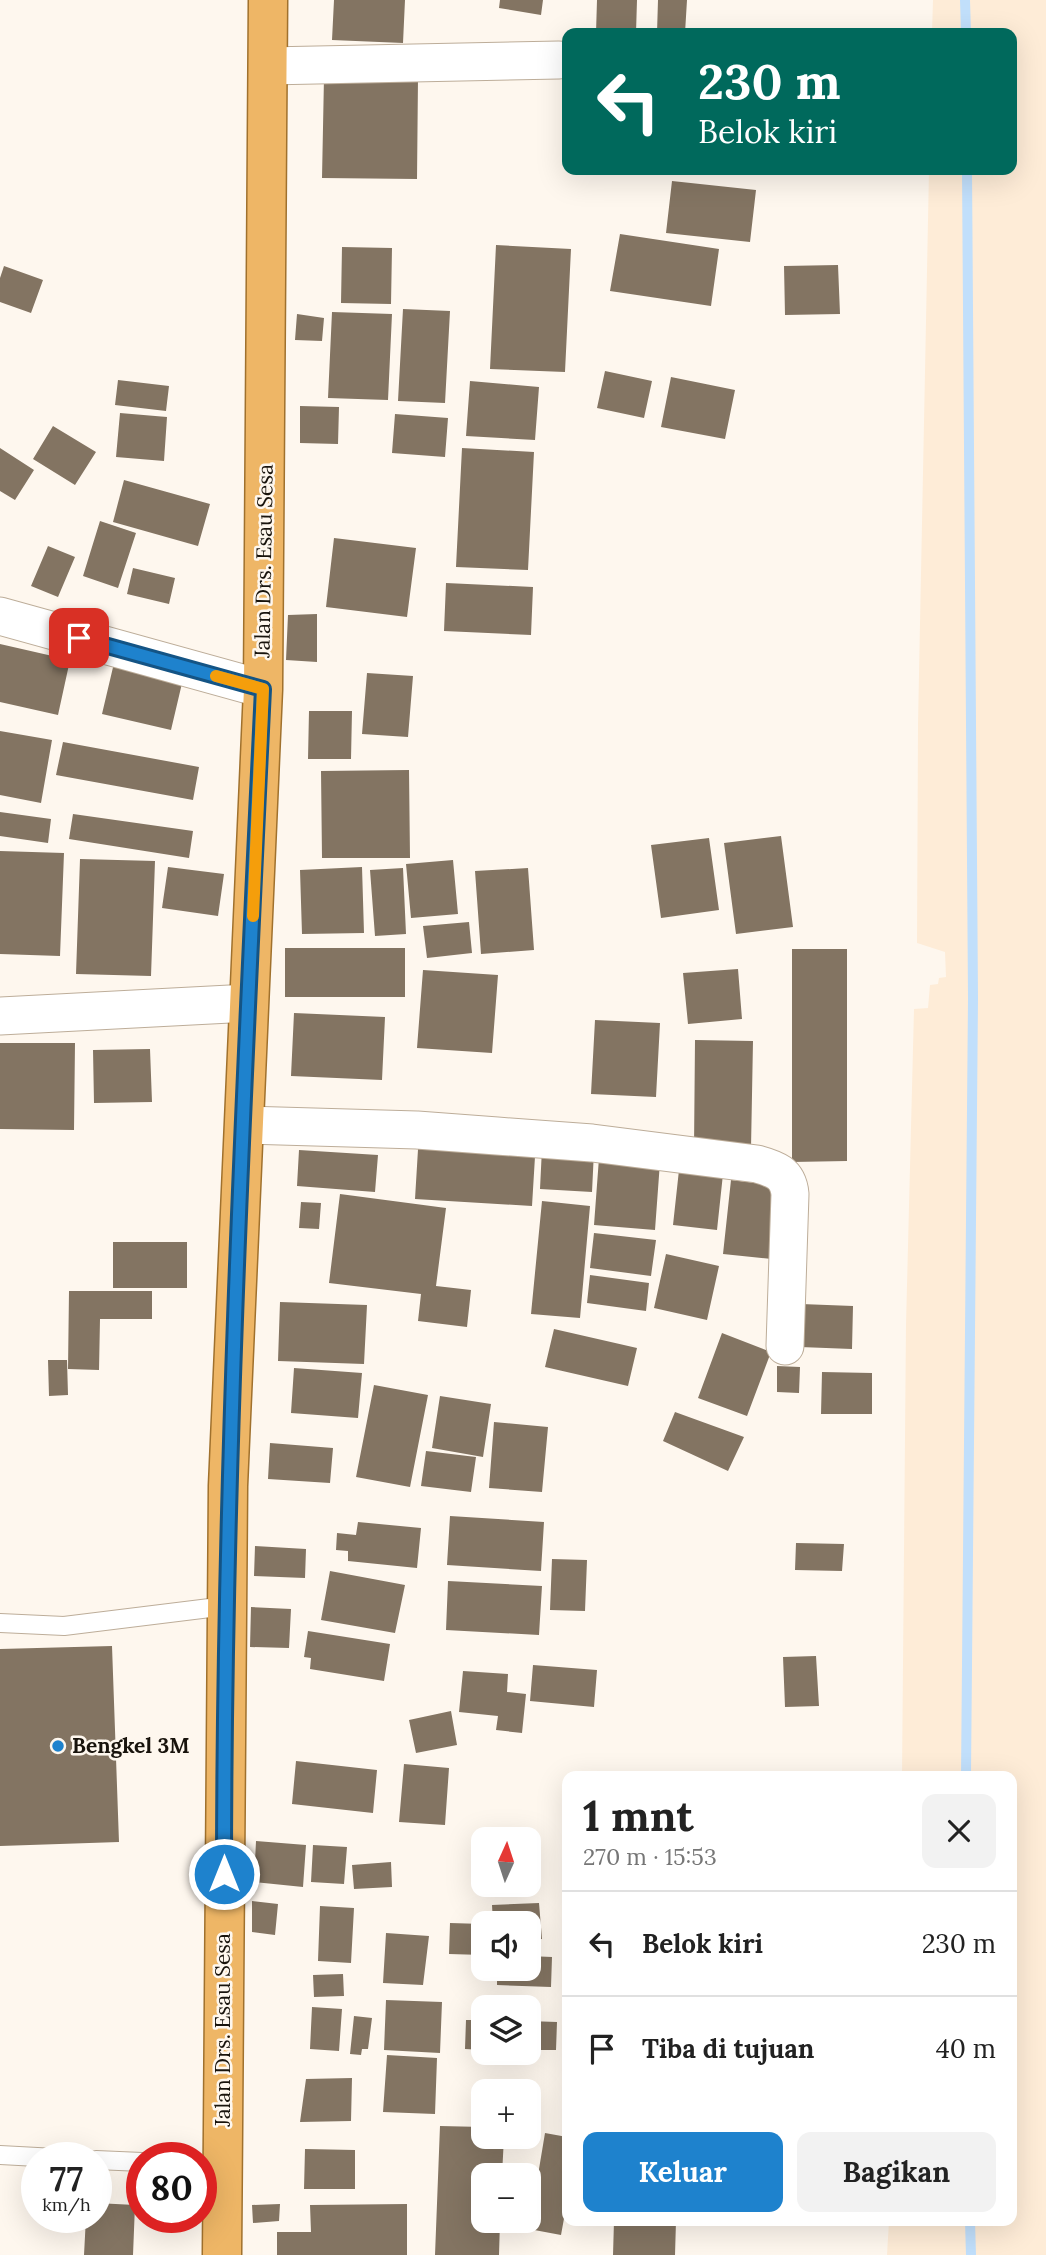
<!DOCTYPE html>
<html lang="id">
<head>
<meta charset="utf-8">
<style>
	:root { --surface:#fff; --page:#f2f2f2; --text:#222; --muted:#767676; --line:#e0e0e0; --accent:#1e82cd }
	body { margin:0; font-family:Lora,serif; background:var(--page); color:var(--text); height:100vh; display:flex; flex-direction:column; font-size:26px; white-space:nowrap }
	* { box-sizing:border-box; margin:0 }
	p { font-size:23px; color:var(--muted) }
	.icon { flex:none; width:38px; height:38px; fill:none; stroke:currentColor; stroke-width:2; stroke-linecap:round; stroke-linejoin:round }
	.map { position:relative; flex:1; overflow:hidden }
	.panel { position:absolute; left:562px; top:1771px; width:455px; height:455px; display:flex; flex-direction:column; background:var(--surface); border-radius:14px; box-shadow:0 7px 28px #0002 }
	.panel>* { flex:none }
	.hud { position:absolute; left:562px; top:28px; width:455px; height:147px; border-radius:14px; box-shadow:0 7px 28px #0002; background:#00695c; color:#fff; overflow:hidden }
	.needle { width:46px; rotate:3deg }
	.tools { position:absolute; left:471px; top:1827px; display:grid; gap:14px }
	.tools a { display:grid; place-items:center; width:70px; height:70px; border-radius:14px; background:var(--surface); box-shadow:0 7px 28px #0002; font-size:35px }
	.speed { position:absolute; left:21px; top:2142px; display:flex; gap:14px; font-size:35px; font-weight:700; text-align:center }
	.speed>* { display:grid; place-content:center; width:91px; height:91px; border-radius:50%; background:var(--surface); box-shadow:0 7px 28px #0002; line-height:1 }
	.speed small { font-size:18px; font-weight:400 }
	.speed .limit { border:10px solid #d22; background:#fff; color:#111 }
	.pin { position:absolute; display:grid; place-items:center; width:60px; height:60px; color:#fff; margin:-30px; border-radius:14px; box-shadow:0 4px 10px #0006 }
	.me { position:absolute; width:77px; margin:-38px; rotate:0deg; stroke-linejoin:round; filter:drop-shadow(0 0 5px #0008) }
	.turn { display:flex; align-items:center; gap:24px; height:147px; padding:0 21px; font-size:32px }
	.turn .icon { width:91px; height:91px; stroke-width:2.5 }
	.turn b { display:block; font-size:49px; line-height:60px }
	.round { display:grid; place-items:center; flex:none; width:74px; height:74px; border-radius:14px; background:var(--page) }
	.headline { display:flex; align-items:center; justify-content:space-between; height:119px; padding:0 21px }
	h1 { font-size:42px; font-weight:700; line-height:52px }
	.button { display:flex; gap:14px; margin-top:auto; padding:14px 21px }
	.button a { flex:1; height:80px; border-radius:14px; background:var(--accent); color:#fff; font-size:28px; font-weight:700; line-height:80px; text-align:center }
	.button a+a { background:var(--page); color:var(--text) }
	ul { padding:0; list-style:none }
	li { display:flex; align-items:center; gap:21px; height:105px; padding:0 21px; border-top:2px solid var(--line) }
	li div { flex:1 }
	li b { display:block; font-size:26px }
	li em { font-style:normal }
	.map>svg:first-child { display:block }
	.built { fill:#feecd7 }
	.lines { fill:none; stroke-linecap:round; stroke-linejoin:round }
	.stream { stroke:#c1dffb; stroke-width:10 }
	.building { fill:#837462 }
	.service-casing { stroke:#bdad99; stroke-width:20 }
	.minor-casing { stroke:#bdad99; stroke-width:39 }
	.trunk-casing { stroke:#a0712d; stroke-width:41 }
	.service { stroke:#fff; stroke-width:18 }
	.minor { stroke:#fff; stroke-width:37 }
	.trunk { stroke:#eeb666; stroke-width:38 }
	.route-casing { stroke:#145485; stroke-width:18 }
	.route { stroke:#1e82cd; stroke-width:12 }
	.slow { stroke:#f59e0b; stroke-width:12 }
	.poi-dot { fill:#1e82cd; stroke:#fef7ee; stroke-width:2.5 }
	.labels { text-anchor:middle; stroke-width:5; stroke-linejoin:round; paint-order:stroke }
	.street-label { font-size:21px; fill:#18130c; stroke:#fef7ee }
	.poi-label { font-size:21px; font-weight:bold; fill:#18130c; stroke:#fef7ee; text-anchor:start }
</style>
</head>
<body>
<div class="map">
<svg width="1046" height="2255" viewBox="0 0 1046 2255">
	<rect width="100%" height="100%" fill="#fef7ee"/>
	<path class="built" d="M 933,0 L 1046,0 L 1046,2255 L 887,2255 L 889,2221 L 1012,2221 L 1012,1776 L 902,1776 L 906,1325 L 914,1009 L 928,1008 L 930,985 L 938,984 L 939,978 L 946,977 L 945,952 L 917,943 L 918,725 L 929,170 L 1012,170 L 1012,33 L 932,33 Z"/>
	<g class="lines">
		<path class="stream" d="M 965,0 L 966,33
			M 966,1776 L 973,998 L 967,170
			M 970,2221 L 971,2255"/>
	</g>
	<path class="building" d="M 334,0 L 405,0 L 403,43 L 332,40 Z
		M 500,0 L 543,0 L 541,15 L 499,8 Z
		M 597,0 L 637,0 L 636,33 L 596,33 Z
		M 658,0 L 687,0 L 685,33 L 657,33 Z
		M 324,77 L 418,78 L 417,179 L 322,178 Z
		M 672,181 L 756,190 L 750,242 L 666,233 Z
		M 620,234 L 719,249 L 711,306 L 610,291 Z
		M 496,245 L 571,249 L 565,372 L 490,369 Z
		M 342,247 L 392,248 L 391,304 L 341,303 Z
		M 838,265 L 840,314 L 785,315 L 784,266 Z
		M 4,266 L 43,280 L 31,313 L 0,302 L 0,278 Z
		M 403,309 L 450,311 L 445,403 L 398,401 Z
		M 332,312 L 392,314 L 388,400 L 328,398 Z
		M 297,314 L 324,318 L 322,341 L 295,340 Z
		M 605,371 L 652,381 L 644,418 L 597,408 Z
		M 671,377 L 735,390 L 725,439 L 661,427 Z
		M 118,380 L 169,386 L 166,411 L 115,405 Z
		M 470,381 L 539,387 L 535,440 L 466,436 Z
		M 300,406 L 339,407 L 338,444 L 300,443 Z
		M 120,413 L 167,417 L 164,461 L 116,457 Z
		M 395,414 L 448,418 L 445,457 L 392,453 Z
		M 53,426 L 96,452 L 75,485 L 33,459 Z
		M 0,448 L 34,470 L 15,500 L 0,491 Z
		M 462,448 L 534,452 L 528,570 L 456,567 Z
		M 124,480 L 210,504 L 198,546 L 113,522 Z
		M 100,521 L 136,533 L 118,588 L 83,576 Z
		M 334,538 L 416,548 L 407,617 L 326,607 Z
		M 48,546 L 75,557 L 58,597 L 31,586 Z
		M 133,568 L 175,578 L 169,604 L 127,594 Z
		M 446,583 L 533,587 L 531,635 L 444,631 Z
		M 317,614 L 317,662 L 286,660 L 288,615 Z
		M 0,644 L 70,660 L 58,715 L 0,702 Z
		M 114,663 L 183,679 L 171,730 L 102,714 Z
		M 367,673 L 413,676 L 408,737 L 362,734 Z
		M 309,711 L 352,711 L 351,759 L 308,759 Z
		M 0,731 L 52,740 L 41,803 L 0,795 Z
		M 63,742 L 199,767 L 193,800 L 56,775 Z
		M 409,770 L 410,858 L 322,858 L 321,771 Z
		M 0,812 L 51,819 L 48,843 L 0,836 Z
		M 73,814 L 193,831 L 189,858 L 69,839 Z
		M 781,836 L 793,927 L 736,934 L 724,843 Z
		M 709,838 L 719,910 L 661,918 L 651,845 Z
		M 0,851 L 64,853 L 60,956 L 0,954 Z
		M 80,859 L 155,861 L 151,976 L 76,974 Z
		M 453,860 L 458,914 L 411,918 L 406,864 Z
		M 168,867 L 224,874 L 218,916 L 162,908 Z
		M 362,867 L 364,933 L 302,934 L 300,870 Z
		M 403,868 L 406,934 L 375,936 L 370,870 Z
		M 528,868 L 534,950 L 481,954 L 475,871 Z
		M 469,922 L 472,953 L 427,958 L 423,926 Z
		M 285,948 L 405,948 L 405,997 L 285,997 Z
		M 792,949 L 847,949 L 847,1161 L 792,1162 Z
		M 738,969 L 742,1019 L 688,1024 L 683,973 Z
		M 423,970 L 498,975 L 492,1053 L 417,1048 Z
		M 294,1013 L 385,1017 L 382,1080 L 291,1076 Z
		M 595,1020 L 660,1023 L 656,1097 L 591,1094 Z
		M 695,1040 L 753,1041 L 751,1148 L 694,1148 Z
		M 0,1043 L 75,1043 L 74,1130 L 0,1129 Z
		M 150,1049 L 152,1102 L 94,1103 L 93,1050 Z
		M 419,1133 L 536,1140 L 532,1206 L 415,1199 Z
		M 542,1148 L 594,1151 L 592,1192 L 540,1189 Z
		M 299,1150 L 378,1155 L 375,1192 L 297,1186 Z
		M 599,1158 L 660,1162 L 655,1230 L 594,1225 Z
		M 679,1170 L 723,1174 L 717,1230 L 673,1225 Z
		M 731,1180 L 780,1186 L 772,1259 L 723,1254 Z
		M 340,1194 L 446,1208 L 436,1286 L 471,1290 L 467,1327 L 418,1321 L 421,1294 L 329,1283 Z
		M 542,1201 L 590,1206 L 580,1318 L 531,1314 Z
		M 301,1202 L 321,1203 L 319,1229 L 299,1228 Z
		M 594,1233 L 656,1240 L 651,1276 L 590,1268 Z
		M 113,1242 L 187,1242 L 187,1288 L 113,1288 Z
		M 666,1254 L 719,1266 L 707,1320 L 654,1308 Z
		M 590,1275 L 649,1283 L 646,1311 L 587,1303 Z
		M 69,1291 L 152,1291 L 152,1319 L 100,1319 L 99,1370 L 68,1369 Z
		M 280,1302 L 367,1305 L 364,1364 L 278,1361 Z
		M 801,1304 L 853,1306 L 852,1349 L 800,1347 Z
		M 554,1329 L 637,1348 L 628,1386 L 545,1367 Z
		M 722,1333 L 771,1352 L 747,1416 L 698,1398 Z
		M 48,1360 L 67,1360 L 68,1395 L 49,1396 Z
		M 777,1366 L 800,1367 L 799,1393 L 777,1392 Z
		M 294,1368 L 362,1373 L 358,1418 L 291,1413 Z
		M 822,1372 L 872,1373 L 872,1414 L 821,1414 Z
		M 374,1385 L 428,1395 L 410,1487 L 356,1477 Z
		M 440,1396 L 491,1404 L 483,1457 L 432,1448 Z
		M 675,1412 L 744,1437 L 728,1471 L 663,1441 Z
		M 494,1422 L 548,1427 L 542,1492 L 489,1488 Z
		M 270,1443 L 333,1448 L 330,1483 L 268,1479 Z
		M 426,1451 L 476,1457 L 471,1492 L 421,1486 Z
		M 450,1516 L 544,1522 L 541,1571 L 447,1565 Z
		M 358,1522 L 421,1528 L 417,1568 L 348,1561 L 348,1551 L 336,1550 L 337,1533 L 356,1535 Z
		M 796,1543 L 844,1544 L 842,1571 L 795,1570 Z
		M 255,1546 L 306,1549 L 305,1578 L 254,1576 Z
		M 552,1559 L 587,1560 L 585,1611 L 550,1610 Z
		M 330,1571 L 405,1585 L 395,1633 L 321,1620 Z
		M 448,1581 L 542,1586 L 539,1635 L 446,1630 Z
		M 251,1607 L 291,1609 L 289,1648 L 250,1647 Z
		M 308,1631 L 390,1644 L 384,1681 L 310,1669 L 311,1658 L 304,1657 Z
		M 112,1646 L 119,1842 L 0,1846 L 0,1649 Z
		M 816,1656 L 819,1706 L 785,1707 L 783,1657 Z
		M 533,1665 L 597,1670 L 594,1707 L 530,1701 Z
		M 463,1671 L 508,1674 L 507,1692 L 526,1694 L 522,1733 L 496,1730 L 498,1716 L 459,1712 Z
		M 451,1711 L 457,1745 L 416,1753 L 409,1720 Z
		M 296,1761 L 377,1770 L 373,1813 L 292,1804 Z
		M 404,1764 L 449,1768 L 445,1825 L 399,1822 Z
		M 256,1841 L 306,1845 L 303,1887 L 254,1882 Z
		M 313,1845 L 347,1847 L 344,1884 L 311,1882 Z
		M 391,1862 L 392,1887 L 354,1889 L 352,1865 Z
		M 252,1901 L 278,1904 L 275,1935 L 252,1932 Z
		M 539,1903 L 542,1939 L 528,1940 L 528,1923 L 493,1923 L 492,1905 Z
		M 320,1906 L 354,1908 L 351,1963 L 318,1961 Z
		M 450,1923 L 483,1924 L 483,1955 L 449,1954 Z
		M 386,1933 L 429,1936 L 423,1985 L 383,1983 Z
		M 528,1956 L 552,1957 L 551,1987 L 497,1985 L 497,1969 L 528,1969 Z
		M 343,1974 L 344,1996 L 314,1997 L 313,1975 Z
		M 386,2000 L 442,2002 L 440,2053 L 384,2050 Z
		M 312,2007 L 342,2009 L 339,2051 L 310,2049 Z
		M 354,2016 L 372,2018 L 368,2049 L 362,2049 L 361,2055 L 350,2054 Z
		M 466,2020 L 483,2020 L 483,2050 L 465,2049 Z
		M 528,2021 L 557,2022 L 556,2050 L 528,2050 Z
		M 488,2053 L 515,2053 L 515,2064 L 487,2064 Z
		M 387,2055 L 437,2058 L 435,2114 L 383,2112 Z
		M 352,2078 L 351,2121 L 300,2122 L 306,2079 Z
		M 440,2126 L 483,2127 L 483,2137 L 504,2137 L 502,2175 L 483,2175 L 483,2221 L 500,2221 L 499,2255 L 435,2255 Z
		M 545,2133 L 567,2137 L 567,2202 L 561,2235 L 529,2229 Z
		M 305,2149 L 355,2150 L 355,2189 L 304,2189 Z
		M 96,2203 L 135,2205 L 133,2255 L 84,2255 L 86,2217 L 96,2217 Z
		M 280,2204 L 279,2221 L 253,2223 L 252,2205 Z
		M 407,2204 L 407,2255 L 277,2255 L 277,2232 L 311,2232 L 310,2205 Z
		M 614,2221 L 676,2221 L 675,2255 L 613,2255 Z"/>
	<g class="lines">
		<defs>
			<path id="service" d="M 0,1623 L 64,1626 L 226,1606
				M 0,2155 L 56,2158
				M 96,2160 L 142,2162"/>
			<path id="minor" d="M 268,66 L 559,60
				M 0,616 L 263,689
				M 0,1016 L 249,1003
				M 244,1125 L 417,1130 L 497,1136 L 592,1143 L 757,1164 C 775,1169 788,1173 790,1194 L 785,1346"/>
			<path id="trunk" d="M 222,2255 L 228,1486 L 263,689 L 268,0"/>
		</defs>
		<use href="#service" class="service-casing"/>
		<use href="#minor" class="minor-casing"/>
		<use href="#trunk" class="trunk-casing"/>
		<use href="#service" class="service"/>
		<use href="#minor" class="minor"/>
		<use href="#trunk" class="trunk"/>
	</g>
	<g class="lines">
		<defs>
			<path id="route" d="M 79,638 L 263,689 C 244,1084 224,1478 224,1874"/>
		</defs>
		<use href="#route" class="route-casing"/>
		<use href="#route" class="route"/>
		<path class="slow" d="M 216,676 L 263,689 L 253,916"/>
	</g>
	<circle class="poi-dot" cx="58" cy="1746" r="7"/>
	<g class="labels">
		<g class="street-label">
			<text transform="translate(264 561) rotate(-89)" y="7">Jalan Drs. Esau Sesa</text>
			<text transform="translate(223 2030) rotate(-90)" y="7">Jalan Drs. Esau Sesa</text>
		</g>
		<g class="poi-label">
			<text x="72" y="1753">Bengkel 3M</text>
		</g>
	</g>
</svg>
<div class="tools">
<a><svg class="needle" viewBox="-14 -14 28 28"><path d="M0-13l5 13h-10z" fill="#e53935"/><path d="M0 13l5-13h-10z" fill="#767676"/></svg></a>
<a><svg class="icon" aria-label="sound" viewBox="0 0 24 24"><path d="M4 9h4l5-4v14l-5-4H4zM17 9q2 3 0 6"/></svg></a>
<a><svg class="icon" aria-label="layers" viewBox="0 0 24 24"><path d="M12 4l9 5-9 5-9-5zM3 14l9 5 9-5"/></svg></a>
<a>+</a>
<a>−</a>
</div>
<div class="speed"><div>77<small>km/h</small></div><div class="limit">80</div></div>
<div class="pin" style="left:79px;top:638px;background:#d93025"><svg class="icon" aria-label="arrive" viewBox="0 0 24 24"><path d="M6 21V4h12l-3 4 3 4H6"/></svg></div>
<svg class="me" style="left:224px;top:1874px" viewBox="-20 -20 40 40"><circle r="17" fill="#1e82cd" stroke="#fff" stroke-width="3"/><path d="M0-11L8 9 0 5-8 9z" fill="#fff"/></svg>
<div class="hud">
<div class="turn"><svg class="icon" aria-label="left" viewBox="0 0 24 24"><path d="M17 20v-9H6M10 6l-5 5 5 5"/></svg><div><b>230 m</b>Belok kiri</div></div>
</div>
<section class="panel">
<div class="headline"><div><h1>1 mnt</h1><p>270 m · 15:53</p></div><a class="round"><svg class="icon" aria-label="close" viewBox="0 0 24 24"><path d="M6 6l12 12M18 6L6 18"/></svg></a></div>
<ul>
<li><svg class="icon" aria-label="left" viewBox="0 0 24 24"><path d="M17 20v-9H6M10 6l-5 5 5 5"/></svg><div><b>Belok kiri</b></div><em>230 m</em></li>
<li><svg class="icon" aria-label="arrive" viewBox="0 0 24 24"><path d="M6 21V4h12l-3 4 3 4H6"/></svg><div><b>Tiba di tujuan</b></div><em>40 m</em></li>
</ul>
<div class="button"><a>Keluar</a><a>Bagikan</a></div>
</section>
</div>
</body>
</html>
